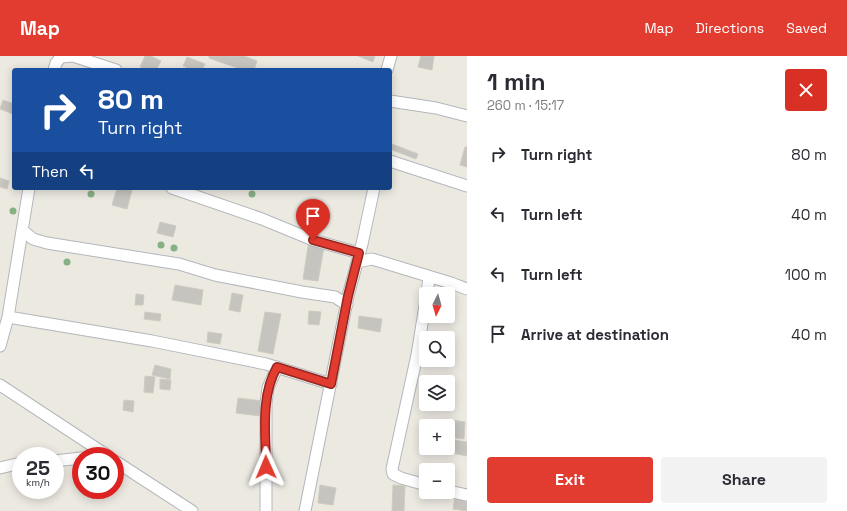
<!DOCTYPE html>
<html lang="en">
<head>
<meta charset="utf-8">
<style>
	:root { --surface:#fff; --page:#f2f2f3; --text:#2b2b33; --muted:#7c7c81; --accent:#e23c30 }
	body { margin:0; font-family:"Space Grotesk",sans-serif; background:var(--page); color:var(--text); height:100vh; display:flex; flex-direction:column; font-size:15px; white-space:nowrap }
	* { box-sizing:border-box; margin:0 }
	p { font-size:13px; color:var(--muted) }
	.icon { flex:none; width:22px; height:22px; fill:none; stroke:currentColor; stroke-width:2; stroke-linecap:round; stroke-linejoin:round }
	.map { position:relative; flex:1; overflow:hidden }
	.panel { display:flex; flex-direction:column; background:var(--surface); width:380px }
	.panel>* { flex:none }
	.hud { position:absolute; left:12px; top:12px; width:380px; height:122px; border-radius:4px; box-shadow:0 2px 10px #0003; background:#1a4fa0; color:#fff; overflow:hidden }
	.needle { width:26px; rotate:185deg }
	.tools { position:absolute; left:419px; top:231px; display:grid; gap:8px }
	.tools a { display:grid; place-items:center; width:36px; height:36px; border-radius:4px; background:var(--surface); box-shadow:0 2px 10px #0003; font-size:20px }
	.speed { position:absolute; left:12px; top:391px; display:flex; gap:8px; font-size:20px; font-weight:700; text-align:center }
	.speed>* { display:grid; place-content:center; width:52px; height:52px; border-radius:50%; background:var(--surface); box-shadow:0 2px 10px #0003; line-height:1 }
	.speed small { font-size:10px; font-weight:400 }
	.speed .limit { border:6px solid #d22; background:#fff; color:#111 }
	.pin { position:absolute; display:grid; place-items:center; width:34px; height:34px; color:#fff; margin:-41px -17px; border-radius:50% 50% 50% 0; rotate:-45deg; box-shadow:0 0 4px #0007 }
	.pin .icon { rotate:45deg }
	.me { position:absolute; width:44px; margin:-22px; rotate:359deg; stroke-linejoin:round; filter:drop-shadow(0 0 3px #0008) }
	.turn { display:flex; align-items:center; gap:14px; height:84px; padding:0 20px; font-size:18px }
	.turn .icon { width:52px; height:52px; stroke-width:2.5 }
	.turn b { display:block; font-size:28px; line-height:34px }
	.then { display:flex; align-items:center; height:38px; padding:0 20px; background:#0003; gap:8px; font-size:15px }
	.round { display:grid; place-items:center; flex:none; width:42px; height:42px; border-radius:4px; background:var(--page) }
	.headline { display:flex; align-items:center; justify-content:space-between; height:68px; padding:0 20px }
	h1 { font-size:24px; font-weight:600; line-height:30px }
	.button { display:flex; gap:8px; margin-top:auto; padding:8px 20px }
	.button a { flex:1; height:46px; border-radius:4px; background:var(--accent); color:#fff; font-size:16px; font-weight:600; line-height:46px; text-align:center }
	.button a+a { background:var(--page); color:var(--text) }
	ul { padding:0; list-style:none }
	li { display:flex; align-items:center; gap:12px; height:60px; padding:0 20px }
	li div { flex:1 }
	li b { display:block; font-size:15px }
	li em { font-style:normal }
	header { display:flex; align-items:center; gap:24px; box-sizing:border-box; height:56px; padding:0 20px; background:var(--accent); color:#fff }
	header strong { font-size:19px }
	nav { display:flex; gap:22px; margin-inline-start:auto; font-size:14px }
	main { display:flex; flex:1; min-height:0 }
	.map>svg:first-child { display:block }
	.building { fill:#c6c4be; stroke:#d0cbbf }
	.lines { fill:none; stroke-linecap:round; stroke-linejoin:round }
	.minor-casing { stroke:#b3b7bb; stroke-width:13 }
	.minor { stroke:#fff; stroke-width:11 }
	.tree { fill:#88b085 }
	.route-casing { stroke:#93271f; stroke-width:10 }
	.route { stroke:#e23c30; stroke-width:7 }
</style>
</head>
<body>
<header>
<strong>Map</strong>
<nav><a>Map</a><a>Directions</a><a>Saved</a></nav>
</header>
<main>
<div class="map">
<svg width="467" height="455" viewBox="0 0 467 455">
	<rect width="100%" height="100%" fill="#ece9e1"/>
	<path class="building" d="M 145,0 L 151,0 L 161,5 L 156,14 L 147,14 L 140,11 Z
		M 209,0 L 244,0 L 257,5 L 254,14 L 243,14 L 209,2 Z
		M 358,0 L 375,0 L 373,6 Z
		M 421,0 L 434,0 L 432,14 L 418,11 Z
		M 187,1 L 205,8 L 202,14 L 185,14 L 186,11 L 183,10 Z
		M 3,44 L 14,48 L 13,58 L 0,53 Z
		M 392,88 L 418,98 L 416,103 L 390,93 Z
		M 465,91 L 467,91 L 467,111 L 460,109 Z
		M 0,122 L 9,125 L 7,133 L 0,131 Z
		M 117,132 L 132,134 L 127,153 L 112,149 Z
		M 160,166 L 176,170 L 173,181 L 157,177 Z
		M 309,184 L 325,186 L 318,225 L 303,223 Z
		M 175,229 L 203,234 L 201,249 L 172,244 Z
		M 232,237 L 243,239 L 240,256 L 229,254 Z
		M 136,238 L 144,239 L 143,249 L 135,249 Z
		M 309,255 L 321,256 L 319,269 L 308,268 Z
		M 145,256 L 161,258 L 160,265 L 144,263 Z
		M 265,256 L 281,258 L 273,298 L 258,295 Z
		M 359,260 L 382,263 L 380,276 L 358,272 Z
		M 208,276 L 222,278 L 220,288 L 207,286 Z
		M 155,309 L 171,313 L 170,323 L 152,319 Z
		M 145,320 L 155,321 L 153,337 L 144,336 Z
		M 160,323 L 171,324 L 170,334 L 160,333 Z
		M 238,342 L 263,345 L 261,360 L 236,357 Z
		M 124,344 L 134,345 L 133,356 L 123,354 Z
		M 445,363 L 465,366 L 464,383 L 448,381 L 448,370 L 444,370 Z
		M 448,383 L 467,386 L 467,400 L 437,394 L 438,392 L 448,392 Z
		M 320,429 L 336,432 L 333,449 L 318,447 Z
		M 393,429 L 405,430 L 404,455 L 392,455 Z
		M 455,441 L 467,443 L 467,455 L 453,453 Z"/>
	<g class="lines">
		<defs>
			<path id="minor" d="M 54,14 L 56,7 L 61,1 L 73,0 L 116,14
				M 387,14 L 391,0
				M 390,45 L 436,52 L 467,60
				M 390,105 L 467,130
				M 172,132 L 262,163 L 313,184 L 359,197
				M 22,174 L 33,183 L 47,187 L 179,208 L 215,219 L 302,236 L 335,241 L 347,249
				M 357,206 L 372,203 L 451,227 L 467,233
				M 427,238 L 429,221
				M 426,243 L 417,299 L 392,413 L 393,418 L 401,422 L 426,429
				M 8,261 L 152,285 L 266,308 L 331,328
				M 0,290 L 8,261 L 29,132
				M 0,329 L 108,400
				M 55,405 L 81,402
				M 115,405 L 192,455
				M 0,412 L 21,407
				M 448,435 L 467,439
				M 266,455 L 266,347 L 268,332 L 277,311
				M 305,455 L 348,240 L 362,188 L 374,132"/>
		</defs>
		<use href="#minor" class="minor-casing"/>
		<use href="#minor" class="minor"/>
	</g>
	<g class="tree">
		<circle cx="91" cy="138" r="3.5"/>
		<circle cx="252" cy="138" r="3.5"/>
		<circle cx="13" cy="155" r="3.5"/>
		<circle cx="161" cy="189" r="3.5"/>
		<circle cx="174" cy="192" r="3.5"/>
		<circle cx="67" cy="206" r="3.5"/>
	</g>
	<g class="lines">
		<defs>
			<path id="route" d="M 266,411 C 266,378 260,341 277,311 L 331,328 L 348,240 L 359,197 L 313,184"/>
		</defs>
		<use href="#route" class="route-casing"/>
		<use href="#route" class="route"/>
	</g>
</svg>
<div class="tools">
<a><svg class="needle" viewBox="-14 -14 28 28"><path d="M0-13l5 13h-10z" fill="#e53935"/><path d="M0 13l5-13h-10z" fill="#7c7c81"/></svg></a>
<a><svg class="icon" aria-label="search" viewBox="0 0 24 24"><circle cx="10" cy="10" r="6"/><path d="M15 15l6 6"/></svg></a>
<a><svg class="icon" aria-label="layers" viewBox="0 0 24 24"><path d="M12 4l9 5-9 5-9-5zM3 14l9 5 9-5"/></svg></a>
<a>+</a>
<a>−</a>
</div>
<div class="speed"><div>25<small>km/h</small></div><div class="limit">30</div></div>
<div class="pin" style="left:313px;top:184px;background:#d93025"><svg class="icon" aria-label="arrive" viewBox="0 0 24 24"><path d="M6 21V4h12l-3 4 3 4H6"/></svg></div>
<svg class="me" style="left:266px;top:411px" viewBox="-20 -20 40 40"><path d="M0-17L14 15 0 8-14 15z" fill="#e23c30" stroke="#fff" stroke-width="4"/></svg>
<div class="hud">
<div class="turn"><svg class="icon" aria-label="right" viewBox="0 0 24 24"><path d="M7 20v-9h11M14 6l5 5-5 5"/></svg><div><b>80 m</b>Turn right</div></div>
<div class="then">Then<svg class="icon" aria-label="left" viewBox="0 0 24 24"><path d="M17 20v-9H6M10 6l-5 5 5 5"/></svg></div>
</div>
</div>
<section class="panel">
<div class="headline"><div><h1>1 min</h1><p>260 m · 15:17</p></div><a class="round" style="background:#d93025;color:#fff"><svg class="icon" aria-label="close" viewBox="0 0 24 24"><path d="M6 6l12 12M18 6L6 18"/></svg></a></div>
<ul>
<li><svg class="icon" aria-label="right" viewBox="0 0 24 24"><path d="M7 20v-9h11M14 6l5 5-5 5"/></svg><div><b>Turn right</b></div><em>80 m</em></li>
<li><svg class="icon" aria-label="left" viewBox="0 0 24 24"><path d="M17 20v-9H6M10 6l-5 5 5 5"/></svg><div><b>Turn left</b></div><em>40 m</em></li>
<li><svg class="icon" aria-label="left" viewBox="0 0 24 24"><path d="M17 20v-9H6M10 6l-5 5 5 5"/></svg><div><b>Turn left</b></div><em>100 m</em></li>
<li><svg class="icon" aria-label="arrive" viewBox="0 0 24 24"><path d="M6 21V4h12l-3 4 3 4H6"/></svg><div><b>Arrive at destination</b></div><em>40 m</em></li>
</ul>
<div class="button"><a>Exit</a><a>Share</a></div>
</section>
</main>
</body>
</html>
